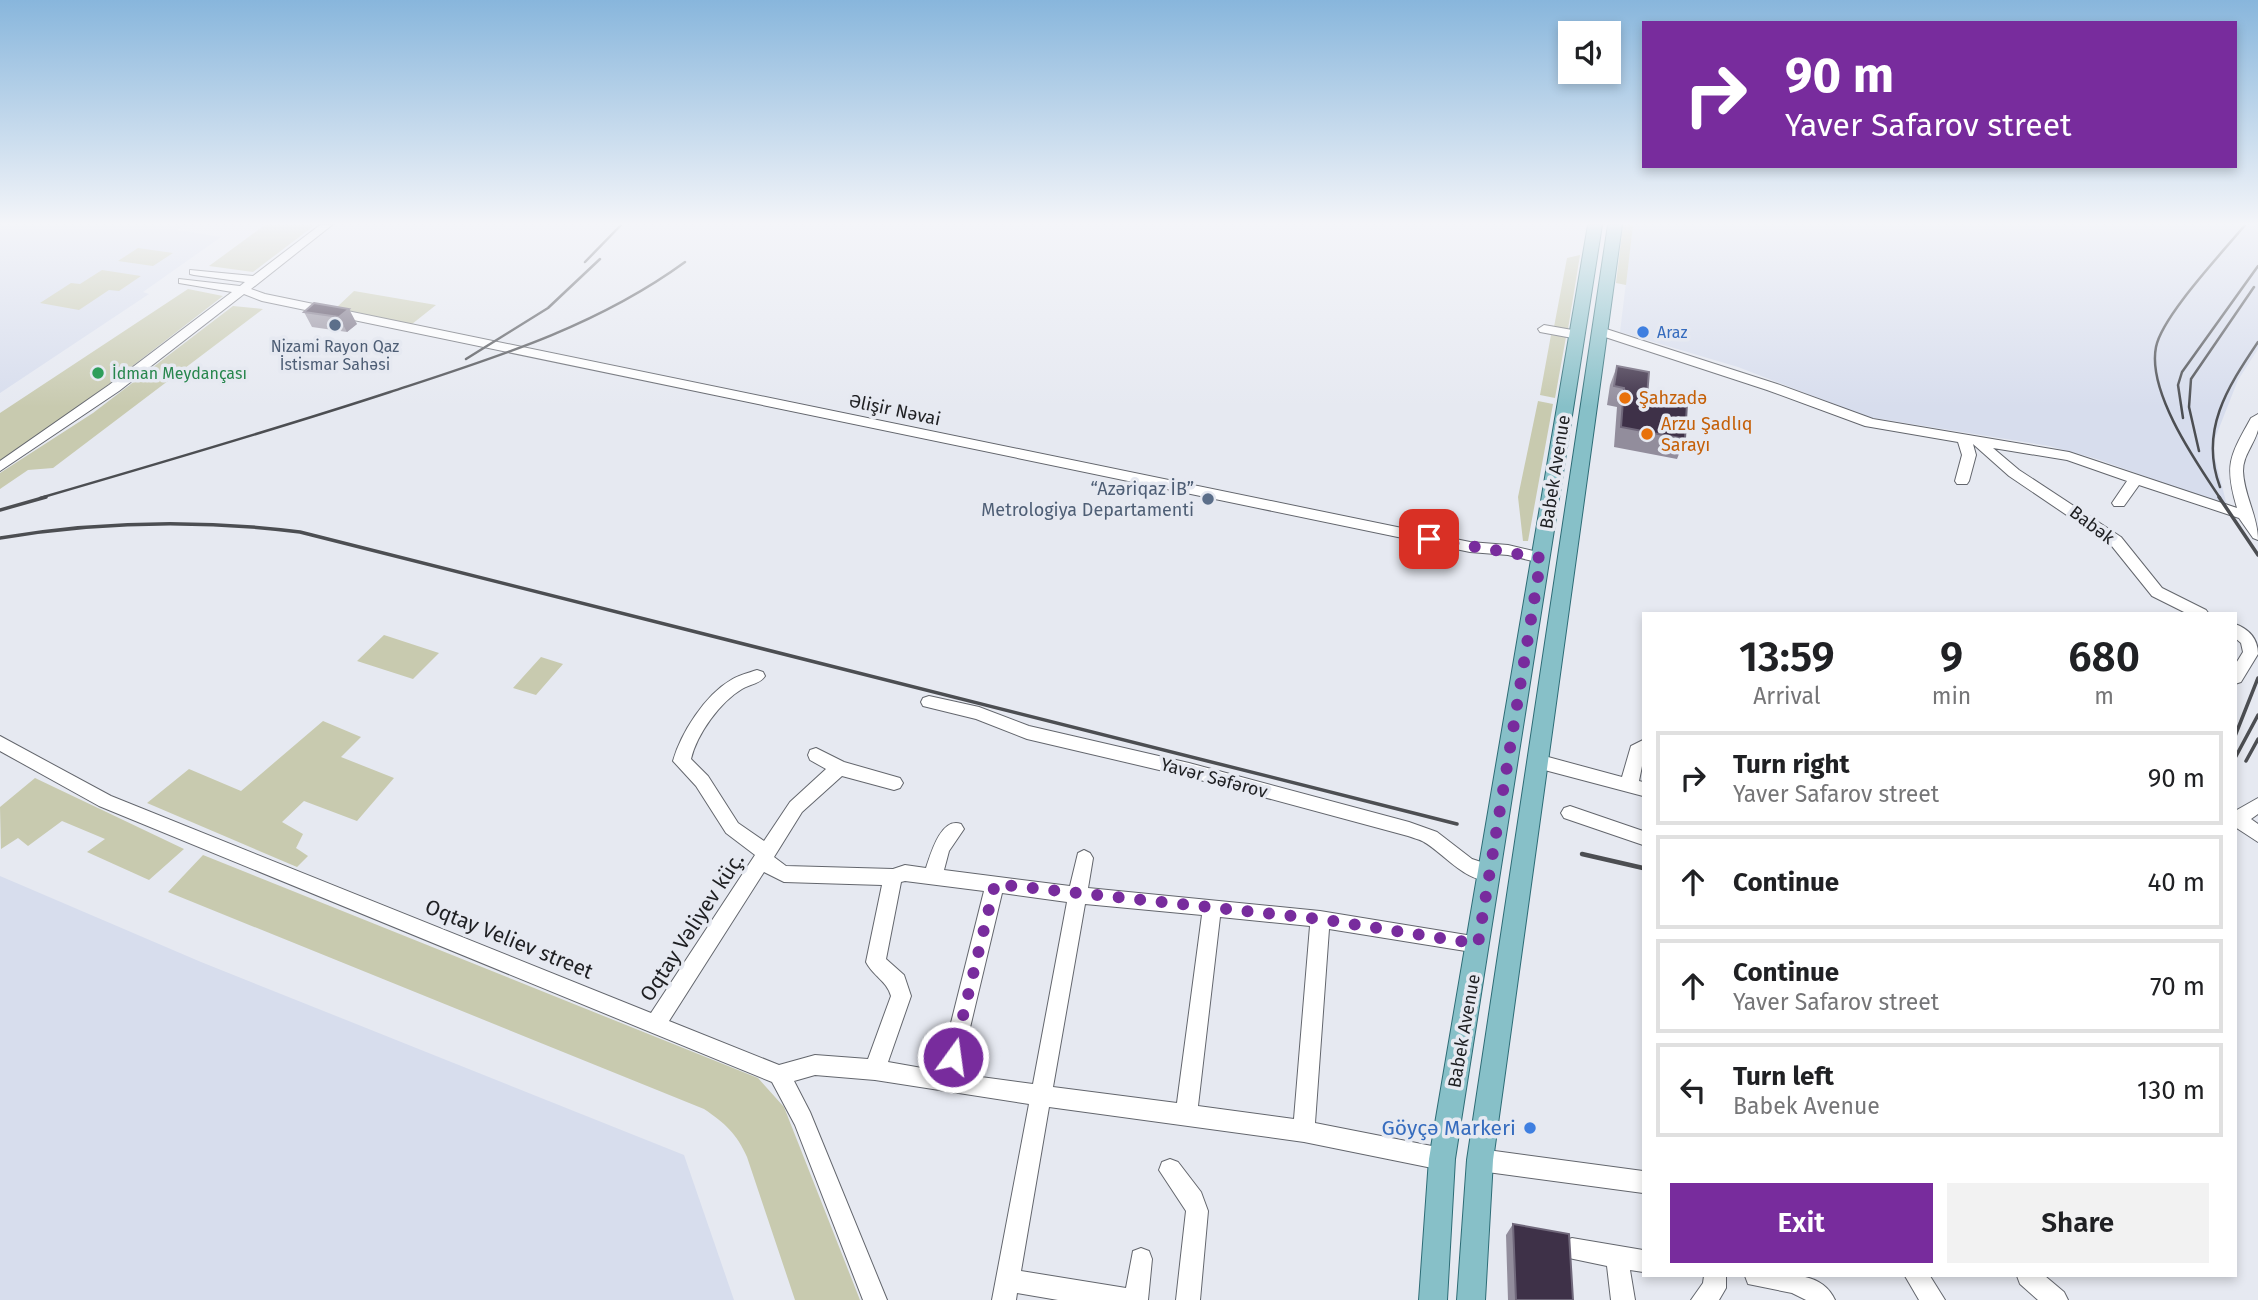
<!DOCTYPE html>
<html lang="en">
<head>
<meta charset="utf-8">
<style>
	:root { --surface:#fff; --page:#f2f2f2; --text:#202124; --muted:#757577; --line:#e0e0e0; --accent:#782c9d }
	body { margin:0; font-family:"Fira Sans",sans-serif; background:var(--page); color:var(--text); height:100vh; display:flex; flex-direction:column; font-size:26px; white-space:nowrap }
	* { box-sizing:border-box; margin:0 }
	p { font-size:23px; color:var(--muted) }
	.icon { flex:none; width:38px; height:38px; fill:none; stroke:currentColor; stroke-width:2; stroke-linecap:round; stroke-linejoin:round }
	.map { position:relative; flex:1; overflow:hidden }
	.sheet { position:absolute; left:1642px; top:612px; width:595px; height:665px; display:flex; flex-direction:column; background:var(--surface); border-radius:0px; box-shadow:0 4px 10px #0003 }
	.sheet>* { flex:none }
	.banner { position:absolute; left:1642px; top:21px; width:595px; height:147px; border-radius:0px; box-shadow:0 4px 10px #0003; background:#782c9d; color:#fff; overflow:hidden }
	.controls { position:absolute; left:1558px; top:21px; display:grid; gap:14px }
	.controls a { display:grid; place-items:center; width:63px; height:63px; border-radius:0px; background:var(--surface); box-shadow:0 4px 10px #0003; font-size:35px }
	.pin { position:absolute; display:grid; place-items:center; width:60px; height:60px; color:#fff; margin:-30px; border-radius:14px; box-shadow:0 4px 10px #0006 }
	.me { position:absolute; width:77px; margin:-38px; rotate:14deg; stroke-linejoin:round; filter:drop-shadow(0 0 5px #0008) }
	.turn { display:flex; align-items:center; gap:24px; height:147px; padding:0 28px; font-size:32px }
	.turn .icon { width:91px; height:91px; stroke-width:2.5 }
	.turn b { display:block; font-size:49px; line-height:60px }
	.eta { display:flex; justify-content:space-evenly; align-items:center; height:119px; text-align:center }
	.eta b { font-size:42px; font-weight:600; line-height:49px }
	.cta { display:flex; gap:14px; margin-top:auto; padding:14px 28px }
	.cta a { flex:1; height:80px; border-radius:0px; background:var(--accent); color:#fff; font-size:28px; font-weight:600; line-height:80px; text-align:center }
	.cta a+a { background:var(--page); color:var(--text) }
	ul { padding:0; list-style:none }
	li { display:flex; align-items:center; gap:21px; height:94px; margin:0 14px 10px; padding:0 14px; border:4px solid var(--line); border-radius:0px }
	li div { flex:1 }
	li b { display:block; font-size:26px }
	li em { font-style:normal }
	.map>svg:first-child { display:block }
	.built { fill:#d7dded }
	.green { fill:#c8caaf }
	.lines { fill:none; stroke-linecap:round; stroke-linejoin:round }
	.minor-casing { stroke:#63666d; stroke-width:2 }
	.major-casing { stroke:#2e6c76; stroke-width:2 }
	.minor { fill:#fff; fill-rule:evenodd }
	.major { fill:#87c0c8; fill-rule:evenodd }
	.rail-far2 { stroke:#4c4e52; stroke-width:2.5 }
	.rail-far1 { stroke:#4c4e52; stroke-width:3.5 }
	.rail { stroke:#4c4e52; stroke-width:4.5 }
	.wall { fill:#928d9c }
	.shaded-wall { fill:#70687b }
	.building { fill:#3e3148; stroke:#70687b; stroke-width:2 }
	.route { stroke:#782c9d; stroke-width:12; stroke-dasharray:0 21.6 }
	.service-dot { fill:#5c6f8a; stroke:#e6e9f1; stroke-width:2.5 }
	.shop-dot { fill:#3f7fe0; stroke:#e6e9f1; stroke-width:2.5 }
	.leisure-dot { fill:#2e9e5b; stroke:#e6e9f1; stroke-width:2.5 }
	.food-dot { fill:#e8710a; stroke:#e6e9f1; stroke-width:2.5 }
	.labels { text-anchor:middle; stroke-width:7; stroke-linejoin:round; paint-order:stroke }
	.far-shop-label { font-size:16px; fill:#366cbe; stroke:#e6e9f1; text-anchor:start }
	.far-service-label { font-size:16px; fill:#4e5e75; stroke:#e6e9f1 }
	.far-leisure-label { font-size:16px; fill:#27864d; stroke:#e6e9f1; text-anchor:start }
	.food-label { font-size:18px; fill:#c56008; stroke:#e6e9f1; text-anchor:start }
	.street-label { font-size:18px; fill:#1e1f22; stroke:#e6e9f1 }
	.service-label { font-size:18px; fill:#4e5e75; stroke:#e6e9f1; text-anchor:end }
	.near-street-label { font-size:21px; fill:#1e1f22; stroke:#e6e9f1 }
	.near-shop-label { font-size:21px; fill:#366cbe; stroke:#e6e9f1; text-anchor:end }
</style>
</head>
<body>
<div class="map">
<svg width="2258" height="1300" viewBox="0 0 2258 1300">
	<rect width="100%" height="100%" fill="#e6e9f1"/>
	<path class="built" d="M 0,225 L 183,225 L 177,230 L 221,237 L 143,292 L 149,294 L 0,393 Z
		M 1633,225 L 2258,225 L 2258,349 L 2238,380 L 2212,446 L 2227,506 L 2097,459 L 2049,446 L 1868,417 L 1738,367 L 1620,332 Z
		M 0,876 L 201,962 L 684,1155 L 734,1300 L 0,1300 Z"/>
	<path class="green" d="M 265,225 L 315,225 L 253,272 L 209,266 Z
		M 1623,225 L 1633,225 L 1626,285 L 1616,283 Z
		M 138,248 L 173,253 L 153,266 L 118,261 Z
		M 1580,255 L 1568,329 L 1554,327 L 1567,258 Z
		M 102,270 L 141,276 L 119,291 L 109,290 L 79,310 L 40,303 L 71,283 L 80,284 Z
		M 188,289 L 223,296 L 82,405 L 0,461 L 0,413 Z
		M 354,291 L 436,305 L 412,324 L 336,308 Z
		M 233,306 L 263,309 L 53,468 L 28,470 L 0,489 L 0,473 L 93,413 Z
		M 1551,335 L 1566,337 L 1555,398 L 1540,395 Z
		M 1538,401 L 1553,404 L 1528,541 L 1523,541 L 1518,497 Z
		M 384,635 L 439,653 L 413,679 L 357,661 Z
		M 541,657 L 563,664 L 536,695 L 513,688 Z
		M 323,721 L 361,737 L 341,757 L 394,778 L 357,821 L 304,801 L 282,822 L 303,834 L 296,848 L 308,856 L 297,867 L 147,803 L 189,769 L 241,791 Z
		M 35,778 L 184,849 L 149,880 L 87,852 L 105,839 L 62,821 L 28,846 L 18,838 L 1,849 L 0,807 Z
		M 203,855 L 758,1078 L 784,1107 L 860,1300 L 795,1300 L 747,1157 C 737,1134 725,1123 704,1109 L 168,892 Z"/>
	<g class="lines">
		<defs>
			<path id="minor" d="M 320,225 L 332,225 L 251,289 L 265,294 L 1470,542 L 1508,545 L 1546,554 L 1548,558 L 1541,563 L 1508,555 L 1470,552 L 262,301 L 244,294 L 119,391 L 0,471 L 0,461 L 109,385 L 232,292 L 179,283 L 179,279 L 240,286 L 245,282 L 194,275 L 190,274 L 190,270 L 253,276 Z
				M 1544,325 L 1578,331 L 1584,335 L 1578,339 L 1540,332 L 1538,329 Z
				M 1600,327 L 1777,384 L 1873,419 L 2069,452 L 2237,508 C 2224,464 2230,456 2251,418 L 2258,414 C 2258,419 2258,426 2258,430 C 2254,445 2243,455 2243,471 C 2244,496 2258,516 2258,540 L 2253,538 L 2239,518 L 2139,485 L 2124,506 L 2114,506 L 2112,503 L 2127,481 L 2067,460 L 1993,448 L 2019,470 L 2121,537 L 2162,588 L 2206,610 L 2209,614 L 2188,614 L 2152,596 L 2111,545 L 2009,476 L 1973,444 L 1976,455 L 1969,481 L 1967,484 L 1957,484 L 1955,481 L 1962,455 L 1958,442 L 1865,426 L 1767,390 L 1596,334 L 1596,328 Z
				M 2235,624 C 2249,629 2258,639 2258,654 L 2241,682 L 2235,684 L 2235,665 L 2243,652 L 2241,643 L 2235,638 Z
				M 757,670 L 763,672 L 765,676 C 760,684 750,684 742,689 C 720,702 697,734 691,759 L 708,776 L 738,823 L 764,841 L 790,802 L 826,769 L 810,760 L 808,755 L 810,750 L 816,748 L 844,762 L 900,778 L 903,783 L 900,788 L 894,790 L 842,776 L 802,812 L 774,857 L 786,866 L 893,869 L 905,865 L 926,868 C 931,853 941,817 961,824 L 964,829 L 949,851 L 944,870 L 1070,886 L 1078,853 L 1084,850 L 1090,853 L 1093,858 L 1088,888 L 1320,911 L 1485,938 L 1488,944 L 1485,950 L 1478,953 L 1329,929 L 1315,1123 L 1442,1148 L 1450,1151 L 1453,1159 L 1450,1167 L 1442,1170 L 1304,1142 L 1049,1107 L 1021,1271 L 1126,1288 L 1133,1251 L 1141,1248 L 1149,1251 L 1152,1259 L 1148,1300 L 1058,1300 L 1017,1293 L 1016,1300 L 992,1300 L 1029,1104 L 875,1080 L 815,1075 L 794,1081 L 810,1112 L 887,1300 L 863,1300 L 795,1125 L 772,1082 L 99,806 L 0,751 L 0,736 L 111,796 L 651,1013 L 755,855 L 726,833 L 696,786 L 673,761 C 681,733 705,695 731,680 C 739,675 748,673 757,670 ZM 764,872 L 784,882 L 882,885 L 866,962 C 873,976 887,981 891,996 L 868,1059 L 815,1055 L 779,1065 L 669,1021 ZM 905,881 L 984,891 L 939,1071 L 888,1062 L 911,996 L 904,975 L 886,959 L 901,882 ZM 1002,893 L 1067,902 L 1033,1084 L 959,1074 ZM 1085,904 L 1202,915 L 1177,1103 L 1053,1087 ZM 1220,917 L 1310,926 L 1294,1119 L 1198,1106 Z
				M 929,696 L 979,707 L 1029,726 L 1189,763 L 1409,822 L 1437,832 L 1472,859 L 1496,867 L 1499,873 L 1496,879 C 1470,888 1444,853 1424,842 C 1419,839 1413,838 1408,836 L 1189,777 L 1027,739 L 976,719 L 923,706 L 921,702 L 923,698 Z
				M 1643,740 L 1643,761 L 1639,781 L 1643,782 L 1643,796 L 1537,768 L 1531,766 L 1528,761 L 1531,756 L 1537,754 L 1622,777 L 1631,746 Z
				M 2258,798 L 2258,814 L 2251,819 L 2258,824 L 2258,842 L 2235,827 L 2235,811 Z
				M 1570,806 L 1643,831 L 1643,845 L 1564,818 L 1561,813 L 1564,808 Z
				M 1480,1149 L 1643,1171 L 1643,1193 L 1480,1171 L 1472,1168 L 1469,1160 L 1472,1152 Z
				M 1170,1159 L 1178,1162 L 1201,1192 L 1208,1211 L 1200,1300 L 1176,1300 L 1186,1211 L 1159,1170 L 1162,1162 Z
				M 1572,1238 L 1643,1250 L 1643,1272 L 1630,1270 L 1635,1300 L 1611,1300 L 1607,1266 L 1564,1257 L 1561,1249 L 1564,1241 Z
				M 1704,1276 L 1726,1276 L 1726,1288 L 1719,1300 L 1691,1300 L 1703,1283 Z
				M 1745,1276 C 1775,1276 1820,1266 1835,1300 L 1806,1300 L 1792,1293 L 1748,1284 Z
				M 1905,1276 L 1930,1276 L 1945,1300 L 1919,1300 Z
				M 2017,1276 L 2045,1276 L 2064,1292 L 2068,1300 L 2038,1300 L 2020,1284 Z"/>
			<path id="major" d="M 1588,225 L 1602,225 L 1455,1159 L 1447,1300 L 1419,1300 L 1429,1159 Z
				M 1608,225 L 1622,225 L 1493,1160 L 1485,1300 L 1457,1300 L 1467,1160 Z"/>
		</defs>
		<use href="#minor" class="minor-casing"/>
		<use href="#major" class="major-casing"/>
		<use href="#minor" class="minor"/>
		<use href="#major" class="major"/>
		<path class="rail-far2" d="M 585,262 L 621,225
			M 466,359 L 548,308 L 600,259
			M 2183,418 L 2178,385 L 2182,372 L 2258,266
			M 2199,451 L 2189,407 L 2191,379 L 2254,287
			M 2220,487 C 2199,431 2227,388 2258,342
			M 40,498 C 157,464 274,430 390,392 C 494,358 596,327 685,262
			M 2220,498 C 2196,462 2147,392 2156,347 C 2162,316 2223,252 2245,225"/>
		<path class="rail-far1" d="M 2219,497 L 2258,555
			M 0,510 L 46,497
			M 0,538 C 101,521 198,519 300,532 L 1457,824
			M 2235,736 L 2258,678
			M 2235,758 L 2258,715
			M 2246,761 L 2258,739"/>
		<path class="rail" d="M 1582,854 L 1643,868"/>
	</g>
	<path class="wall" d="M 314,303 L 357,324 L 347,332 L 312,327 L 304,312 Z
		M 1617,366 L 1647,396 L 1685,439 L 1677,459 L 1614,447 L 1617,407 L 1607,405 L 1610,385 Z
		M 1513,1224 L 1573,1300 L 1508,1300 L 1506,1235 Z"/>
	<path class="shaded-wall" d="M 349,309 L 357,324 L 347,332 L 339,317 Z"/>
	<path class="building" d="M 314,303 L 349,309 L 339,317 L 304,312 Z
		M 1617,366 L 1649,372 L 1647,396 L 1687,403 L 1685,439 L 1621,427 L 1624,388 L 1614,386 Z
		M 1513,1224 L 1569,1234 L 1573,1300 L 1516,1300 Z"/>
	<linearGradient id="sky" x2="0" y2="1"><stop stop-color="#88b6dc"/><stop offset="0.55" stop-color="#f4f5f9"/><stop offset="1" stop-color="#f4f5f9" stop-opacity="0"/></linearGradient>
	<rect width="2258" height="407" fill="url(#sky)"/>
	<g class="lines">
		<path class="route" d="M 953,1057 L 995,884 L 1320,919 L 1478,944 L 1541,558 L 1429,539"/>
	</g>
	<g class="service-dot">
		<circle cx="335" cy="325" r="7"/>
		<circle cx="1208" cy="499" r="7"/>
	</g>
	<g class="shop-dot">
		<circle cx="1643" cy="332" r="7"/>
		<circle cx="1530" cy="1128" r="7"/>
	</g>
	<circle class="leisure-dot" cx="98" cy="373" r="7"/>
	<g class="food-dot">
		<circle cx="1625" cy="398" r="7"/>
		<circle cx="1647" cy="434" r="7"/>
	</g>
	<g class="labels">
		<g class="far-shop-label">
			<text x="1657" y="338">Araz</text>
		</g>
		<g class="far-service-label">
			<text x="335" y="352">Nizami Rayon Qaz<tspan x="335" dy="18">İstismar Sahəsi</tspan></text>
		</g>
		<g class="far-leisure-label">
			<text x="112" y="379">İdman Meydançası</text>
		</g>
		<g class="food-label">
			<text x="1639" y="404">Şahzadə</text>
			<text x="1661" y="430">Arzu Şadlıq<tspan x="1661" dy="21">Sarayı</tspan></text>
		</g>
		<g class="street-label">
			<text transform="translate(895 410) rotate(12)" y="6">Əlişir Nəvai</text>
			<text transform="translate(1555 472) rotate(-81)" y="6">Babek Avenue</text>
			<text transform="translate(2092 525) rotate(37)" y="6">Babək</text>
			<text transform="translate(1214 778) rotate(15)" y="6">Yavər Səfərov</text>
			<text transform="translate(1464 1031) rotate(-80)" y="6">Babek Avenue</text>
		</g>
		<g class="service-label">
			<text x="1194" y="495">“Azəriqaz İB”<tspan x="1194" dy="21">Metrologiya Departamenti</tspan></text>
		</g>
		<g class="near-street-label">
			<text transform="translate(692 927) rotate(-57)" y="7">Oqtay Vəliyev küç.</text>
			<text transform="translate(509 939) rotate(22)" y="7">Oqtay Veliev street</text>
		</g>
		<g class="near-shop-label">
			<text x="1516" y="1135">Göyçə Markeri</text>
		</g>
	</g>
</svg>
<div class="controls">
<a><svg class="icon" aria-label="sound" viewBox="0 0 24 24"><path d="M4 9h4l5-4v14l-5-4H4zM17 9q2 3 0 6"/></svg></a>
</div>
<div class="pin" style="left:1429px;top:539px;background:#d93025"><svg class="icon" aria-label="arrive" viewBox="0 0 24 24"><path d="M6 21V4h12l-3 4 3 4H6"/></svg></div>
<svg class="me" style="left:953px;top:1057px" viewBox="-20 -20 40 40"><circle r="17" fill="#782c9d" stroke="#fff" stroke-width="3"/><path d="M0-11L8 9 0 5-8 9z" fill="#fff"/></svg>
<div class="banner">
<div class="turn"><svg class="icon" aria-label="right" viewBox="0 0 24 24"><path d="M7 20v-9h11M14 6l5 5-5 5"/></svg><div><b>90 m</b>Yaver Safarov street</div></div>
</div>
<section class="sheet">
<div class="eta">
<div><b>13:59</b><p>Arrival</p></div>
<div><b>9</b><p>min</p></div>
<div><b>680</b><p>m</p></div>
</div>
<ul>
<li><svg class="icon" aria-label="right" viewBox="0 0 24 24"><path d="M7 20v-9h11M14 6l5 5-5 5"/></svg><div><b>Turn right</b><p>Yaver Safarov street</p></div><em>90 m</em></li>
<li><svg class="icon" aria-label="ahead" viewBox="0 0 24 24"><path d="M12 20V5M6 11l6-6 6 6"/></svg><div><b>Continue</b></div><em>40 m</em></li>
<li><svg class="icon" aria-label="ahead" viewBox="0 0 24 24"><path d="M12 20V5M6 11l6-6 6 6"/></svg><div><b>Continue</b><p>Yaver Safarov street</p></div><em>70 m</em></li>
<li><svg class="icon" aria-label="left" viewBox="0 0 24 24"><path d="M17 20v-9H6M10 6l-5 5 5 5"/></svg><div><b>Turn left</b><p>Babek Avenue</p></div><em>130 m</em></li>
</ul>
<div class="cta"><a>Exit</a><a>Share</a></div>
</section>
</div>
</body>
</html>
